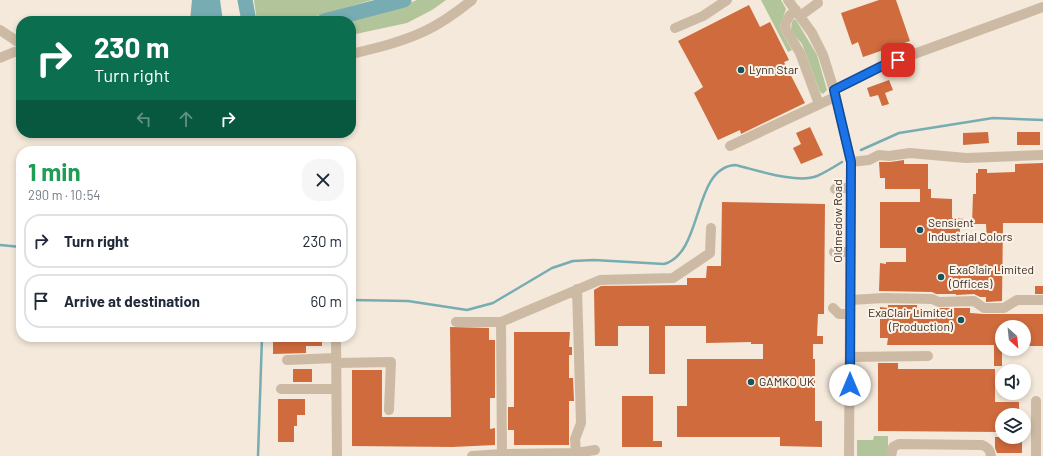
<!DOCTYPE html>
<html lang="en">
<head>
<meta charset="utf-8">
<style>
	:root { --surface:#fff; --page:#f6f6f7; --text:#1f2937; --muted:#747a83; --line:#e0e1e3 }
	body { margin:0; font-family:Barlow,sans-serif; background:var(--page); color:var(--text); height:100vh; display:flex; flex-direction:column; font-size:15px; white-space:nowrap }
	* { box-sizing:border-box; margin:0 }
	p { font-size:13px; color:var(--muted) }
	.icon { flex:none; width:22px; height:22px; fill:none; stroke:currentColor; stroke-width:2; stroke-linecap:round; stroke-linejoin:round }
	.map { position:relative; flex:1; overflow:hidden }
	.side { position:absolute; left:16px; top:146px; width:340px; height:196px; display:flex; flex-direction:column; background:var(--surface); border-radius:16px; box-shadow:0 2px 6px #0003 }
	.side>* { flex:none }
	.hud { position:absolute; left:16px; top:16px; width:340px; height:122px; border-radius:16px; box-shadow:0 2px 6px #0003; background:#0b6e4f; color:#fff; overflow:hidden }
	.needle { width:26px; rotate:153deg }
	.fabs { position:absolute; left:995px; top:320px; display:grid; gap:8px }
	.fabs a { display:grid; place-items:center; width:36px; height:36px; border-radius:50%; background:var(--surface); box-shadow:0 2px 6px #0003; font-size:20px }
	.pin { position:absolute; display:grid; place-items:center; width:34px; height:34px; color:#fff; margin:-17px; border-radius:8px; box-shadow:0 2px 6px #0006 }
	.me { position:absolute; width:44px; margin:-22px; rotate:0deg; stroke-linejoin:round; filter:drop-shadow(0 0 3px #0008) }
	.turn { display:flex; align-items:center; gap:14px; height:84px; padding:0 12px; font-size:18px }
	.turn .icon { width:52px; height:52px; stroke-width:2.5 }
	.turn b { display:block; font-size:28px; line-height:34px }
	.lanes { display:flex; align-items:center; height:38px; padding:0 12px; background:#0003; justify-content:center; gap:20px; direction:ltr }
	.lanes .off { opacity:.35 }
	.round { display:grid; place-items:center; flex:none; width:42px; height:42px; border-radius:16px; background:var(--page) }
	.overview { display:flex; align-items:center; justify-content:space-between; height:68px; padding:0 12px }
	h1 { font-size:24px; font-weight:700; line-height:30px; color:#1e9e55 }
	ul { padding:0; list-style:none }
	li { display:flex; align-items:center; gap:12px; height:54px; margin:0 8px 6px; padding:0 4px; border:2px solid var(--line); border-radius:16px }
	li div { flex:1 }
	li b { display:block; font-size:15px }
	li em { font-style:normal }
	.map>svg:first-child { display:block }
	.green { fill:#b2c499 }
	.water { fill:#77acb3 }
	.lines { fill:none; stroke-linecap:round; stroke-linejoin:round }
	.stream { stroke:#77acb3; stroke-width:2.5 }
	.river { stroke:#77acb3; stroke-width:15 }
	.building { fill:#cf6b3d }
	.minor { stroke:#cdbaa5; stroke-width:10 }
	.route-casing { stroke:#114b97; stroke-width:10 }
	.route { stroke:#1a73e8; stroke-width:7 }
	.poi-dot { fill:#19535c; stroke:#fbf3e7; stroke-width:1.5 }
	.labels { text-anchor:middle; stroke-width:4; stroke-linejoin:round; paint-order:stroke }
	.poi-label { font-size:12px; fill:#382d27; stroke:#fbf3e7; text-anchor:start }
	.street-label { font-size:12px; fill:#382d27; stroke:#fbf3e7 }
</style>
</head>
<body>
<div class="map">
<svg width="1043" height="456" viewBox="0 0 1043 456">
	<rect width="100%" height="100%" fill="#f4e9da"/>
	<path class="green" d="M 254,0 L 372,0 L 300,21 L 257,21 Z
		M 417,0 L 446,0 L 432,10 L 407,23 L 351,35 L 351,21 L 345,21 L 391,10 Z
		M 761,0 L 781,0 L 786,9 L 780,26 L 781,31 L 792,50 L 788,52 Z
		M 794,19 L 796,20 L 817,55 L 827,90 L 823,94 L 820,92 L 802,44 L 793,33 L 791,28 L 792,22 Z
		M 874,436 L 888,436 L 888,456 L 857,456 L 857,440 L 873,440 Z"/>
	<path class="water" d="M 192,0 L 220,0 L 223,21 L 190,21 Z"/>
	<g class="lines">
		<path class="stream" d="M 861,150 L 899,133 L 993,118 L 1043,120
			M 0,245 L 21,247
			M 351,300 L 408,301 L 467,310 L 493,303 L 552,268 L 573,261 L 594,260 L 664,264 C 704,253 692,168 735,165 C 757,170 797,184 817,176 C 826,172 834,167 842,162
			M 258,456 L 262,337"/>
		<path class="river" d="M 245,0 L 249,21
			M 324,21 L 404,0"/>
	</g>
	<path class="building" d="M 879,0 L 896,0 L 910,41 L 863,57 L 858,42 L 852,45 L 841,13 Z
		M 749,5 L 760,27 L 770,22 L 789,60 L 784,62 L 805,103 L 741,134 L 740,130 L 718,140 L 694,93 L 703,87 L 678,41 Z
		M 889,80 L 893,90 L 885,93 L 889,104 L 882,106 L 878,95 L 870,97 L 867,88 Z
		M 810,127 L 823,155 L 801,164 L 793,148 L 801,144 L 796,133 Z
		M 988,132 L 989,143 L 963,145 L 963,133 Z
		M 1017,132 L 1040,132 L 1040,145 L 1017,145 Z
		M 904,160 L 904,164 L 928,164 L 928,189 L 931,189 L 931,198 L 952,199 L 952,218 L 964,219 L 964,226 L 960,226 L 960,241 L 987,242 L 986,224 L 972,224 L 973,194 L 976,194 L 976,173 L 978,173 L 978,169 L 987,169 L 987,173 L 1015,172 L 1015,164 L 1043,163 L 1043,223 L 1003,223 L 1002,301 L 986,302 L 986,297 L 980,297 L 974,294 L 956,295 L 956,294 L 936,294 L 932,292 L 879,291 L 880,263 L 886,264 L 886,262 L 906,262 L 906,248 L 880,248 L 880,202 L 920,202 L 920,189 L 885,189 L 885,178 L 880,178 L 879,162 L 890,162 Z
		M 722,202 L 825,204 L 824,314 L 818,314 L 817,336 L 823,336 L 823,344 L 813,344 L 813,359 L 815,359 L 815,421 L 822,421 L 822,447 L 780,446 L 780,437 L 677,437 L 677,406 L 687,406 L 687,359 L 763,359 L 763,344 L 751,344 L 751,342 L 706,343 L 706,326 L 665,326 L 665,374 L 649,374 L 649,326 L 618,326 L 618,346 L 595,346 L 594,290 L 601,286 L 687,285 L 687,278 L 706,278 L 707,266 L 721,266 Z
		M 1035,286 L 1043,286 L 1043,294 L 1035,294 Z
		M 888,305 L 917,305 L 917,310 L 936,310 L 936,308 L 970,308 L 970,313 L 984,314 L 1043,314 L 1043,346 L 1024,346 L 1024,327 L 1002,327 L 1002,366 L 994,366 L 994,345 L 887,345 L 888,338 L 880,338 L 880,307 L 888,308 Z
		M 450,327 L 489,328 L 489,340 L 495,340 L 495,398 L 490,398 L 490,429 L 495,428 L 495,445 L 452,447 L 352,446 L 352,370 L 382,370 L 382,417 L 451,417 Z
		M 514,332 L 570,332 L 569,347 L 572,347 L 572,355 L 569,355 L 569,378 L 573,378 L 574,401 L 569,401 L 569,445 L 514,445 L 514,430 L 508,430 L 508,407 L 514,407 Z
		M 273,337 L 322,337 L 322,346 L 306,346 L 306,353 L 273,354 Z
		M 878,363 L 898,363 L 898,369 L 995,369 L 995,402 L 1019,402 L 1019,415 L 1000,415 L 1000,432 L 878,431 Z
		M 293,369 L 312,369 L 312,382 L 293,382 Z
		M 622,396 L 653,396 L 653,441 L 662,441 L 662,447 L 622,447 Z
		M 278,399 L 305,399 L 305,415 L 297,415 L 297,426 L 294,426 L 294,442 L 278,442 Z
		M 995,437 L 1022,437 L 1022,453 L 997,453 L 995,448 Z"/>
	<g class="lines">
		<path class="minor" d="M 788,0 L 812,33 L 823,55 L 834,90 L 851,162 L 849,456
			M 796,10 L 790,15 L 786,22 L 785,28 L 800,53 L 819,104
			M 800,16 L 818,3
			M 675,28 L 703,16 L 727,0
			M 0,30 L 21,44
			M 351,54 C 376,48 402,42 425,31 C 442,23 457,12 472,0
			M 0,58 L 14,52 L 21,52
			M 834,90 L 884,65 L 1043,7
			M 730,146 L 835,97
			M 851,162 L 869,160 L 879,155 L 889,156 L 910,153 L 966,158 L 1043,155
			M 835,189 L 851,187
			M 834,252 L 850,252
			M 850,300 L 884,298 L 932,299 L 939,302 L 974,301 L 984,308 L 1004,308 L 1017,300 L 1043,300
			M 833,308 L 839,314 L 850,314
			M 456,322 L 501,322 L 600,280 L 673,278 L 710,253 L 711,228
			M 501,322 L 502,456
			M 336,337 L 337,456
			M 850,357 L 928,356
			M 287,360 L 336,358
			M 336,363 L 391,362 L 389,410
			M 281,389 L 336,389
			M 1036,401 L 1036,456
			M 472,456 L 502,454 L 576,453 L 575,439 L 581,423 L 577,289
			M 575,456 L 576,453 L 595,450
			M 891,456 L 893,447 L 899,444 L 982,445 C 988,447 990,450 991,456"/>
	</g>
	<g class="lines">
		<defs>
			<path id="route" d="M 850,385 L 851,162 L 834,90 L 884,65 L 898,60"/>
		</defs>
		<use href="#route" class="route-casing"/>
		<use href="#route" class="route"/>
	</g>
	<g class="poi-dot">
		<circle cx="741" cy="70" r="4"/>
		<circle cx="920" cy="230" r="4"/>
		<circle cx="941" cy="277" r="4"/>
		<circle cx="961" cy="320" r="4"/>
		<circle cx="751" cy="382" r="4"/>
	</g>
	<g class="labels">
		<g class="poi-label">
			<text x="749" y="74">Lynn Star</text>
			<text x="928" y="227">Sensient<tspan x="928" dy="14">Industrial Colors</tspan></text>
			<text x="949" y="274">ExaClair Limited<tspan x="949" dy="14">(Offices)</tspan></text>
			<text x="953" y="317" text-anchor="end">ExaClair Limited<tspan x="953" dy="14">(Production)</tspan></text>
			<text x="759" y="386">GAMKO UK</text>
		</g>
		<g class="street-label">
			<text transform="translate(838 221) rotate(-90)" y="4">Oldmedow Road</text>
		</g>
	</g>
</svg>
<div class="fabs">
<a><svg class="needle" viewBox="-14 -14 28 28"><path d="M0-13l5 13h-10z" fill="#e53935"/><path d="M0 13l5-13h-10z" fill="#747a83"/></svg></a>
<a><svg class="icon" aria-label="sound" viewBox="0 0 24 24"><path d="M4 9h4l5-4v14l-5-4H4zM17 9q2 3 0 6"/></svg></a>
<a><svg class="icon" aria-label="layers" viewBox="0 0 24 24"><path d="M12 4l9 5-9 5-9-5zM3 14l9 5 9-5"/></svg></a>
</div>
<div class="pin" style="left:898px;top:60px;background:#d93025"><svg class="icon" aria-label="arrive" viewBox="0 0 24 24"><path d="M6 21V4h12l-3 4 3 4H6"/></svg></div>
<svg class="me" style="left:850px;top:385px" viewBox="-20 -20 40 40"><circle r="19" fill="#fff"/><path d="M0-13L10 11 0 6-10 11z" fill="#1a73e8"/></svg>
<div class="hud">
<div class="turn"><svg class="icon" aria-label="right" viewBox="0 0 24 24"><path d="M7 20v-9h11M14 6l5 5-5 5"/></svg><div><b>230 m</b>Turn right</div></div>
<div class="lanes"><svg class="icon off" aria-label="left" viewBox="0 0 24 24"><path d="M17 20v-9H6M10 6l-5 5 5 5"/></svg><svg class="icon off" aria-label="ahead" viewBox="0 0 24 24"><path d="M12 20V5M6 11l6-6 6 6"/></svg><svg class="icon" aria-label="right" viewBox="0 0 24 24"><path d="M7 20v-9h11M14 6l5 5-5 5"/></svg></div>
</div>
<section class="side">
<div class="overview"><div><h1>1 min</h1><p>290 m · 10:54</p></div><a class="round"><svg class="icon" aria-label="close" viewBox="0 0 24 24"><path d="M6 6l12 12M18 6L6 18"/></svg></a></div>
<ul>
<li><svg class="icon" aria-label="right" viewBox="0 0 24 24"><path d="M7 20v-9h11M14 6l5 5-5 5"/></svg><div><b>Turn right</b></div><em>230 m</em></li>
<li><svg class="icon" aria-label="arrive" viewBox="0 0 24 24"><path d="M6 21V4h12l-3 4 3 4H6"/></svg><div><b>Arrive at destination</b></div><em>60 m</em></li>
</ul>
</section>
</div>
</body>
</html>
